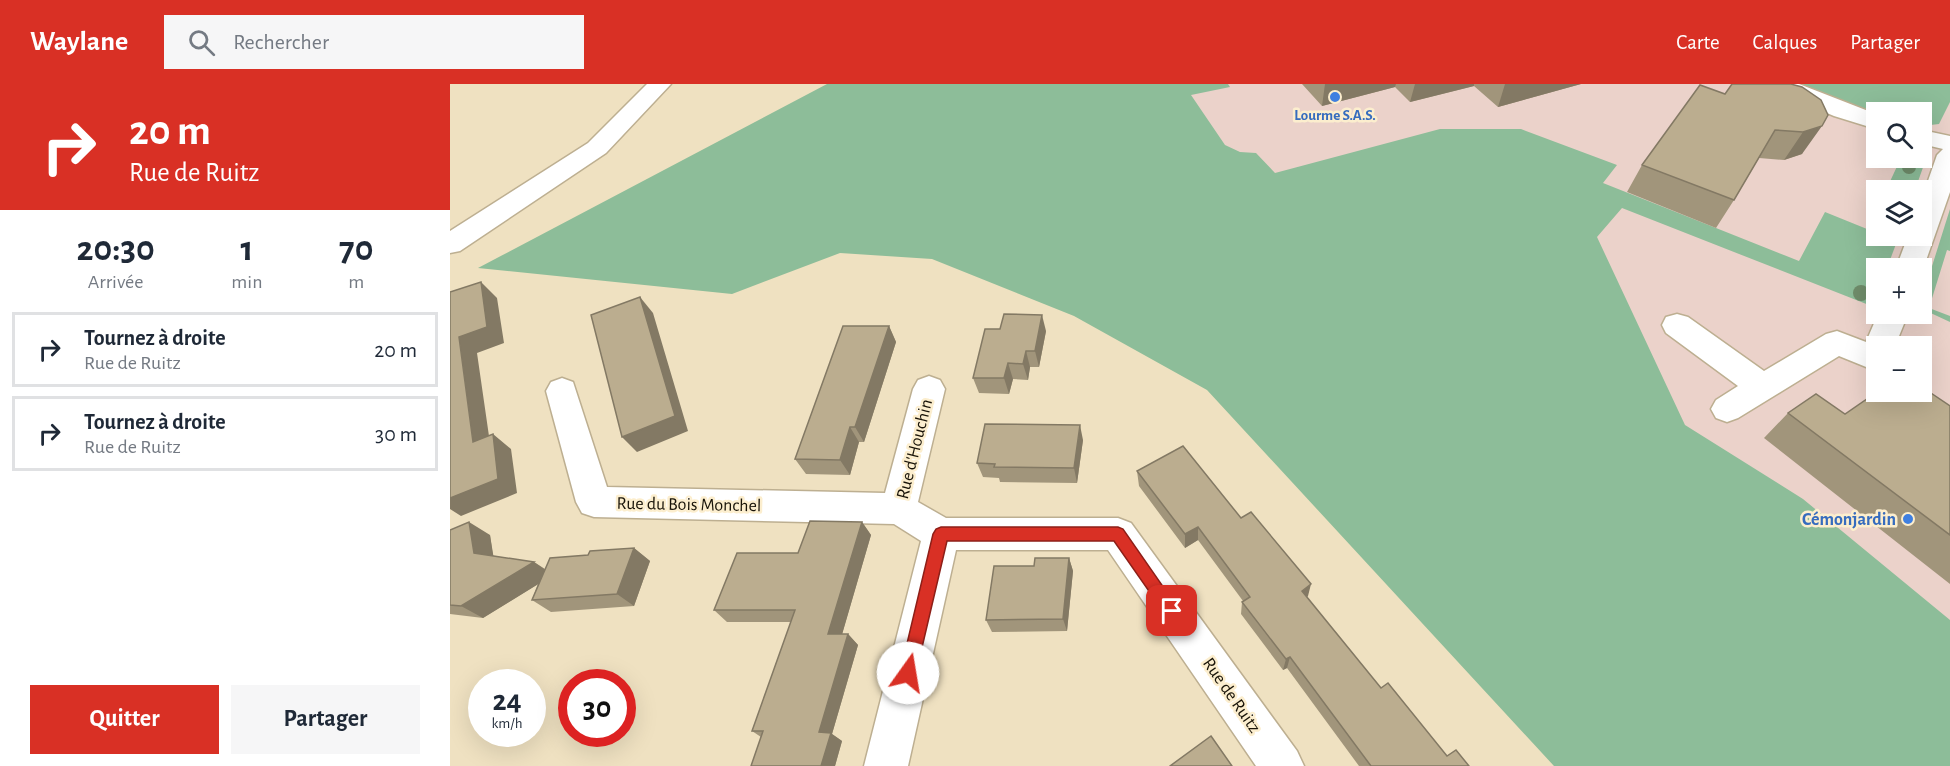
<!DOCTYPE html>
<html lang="fr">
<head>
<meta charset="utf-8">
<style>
	:root { --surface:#fff; --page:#f6f6f7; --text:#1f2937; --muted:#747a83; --line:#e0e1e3; --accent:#d93025 }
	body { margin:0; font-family:"Alegreya Sans",sans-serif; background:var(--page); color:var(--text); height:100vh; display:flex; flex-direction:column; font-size:22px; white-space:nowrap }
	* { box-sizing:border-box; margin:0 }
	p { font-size:20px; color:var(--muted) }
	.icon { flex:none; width:33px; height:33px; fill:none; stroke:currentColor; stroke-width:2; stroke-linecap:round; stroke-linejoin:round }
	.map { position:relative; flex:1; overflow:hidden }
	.details { display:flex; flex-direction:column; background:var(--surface); width:450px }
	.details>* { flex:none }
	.top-card { background:#d93025; color:#fff; overflow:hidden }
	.fabs { position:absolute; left:1416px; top:18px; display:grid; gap:12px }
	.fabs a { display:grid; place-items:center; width:66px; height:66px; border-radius:0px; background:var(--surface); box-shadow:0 6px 24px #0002; font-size:30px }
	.speed { position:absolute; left:18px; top:585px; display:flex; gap:12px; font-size:30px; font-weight:700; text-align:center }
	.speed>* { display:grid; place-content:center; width:78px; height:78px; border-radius:50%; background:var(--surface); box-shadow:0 6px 24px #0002; line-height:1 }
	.speed small { font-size:15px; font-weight:400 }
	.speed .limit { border:9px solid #d22; background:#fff; color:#111 }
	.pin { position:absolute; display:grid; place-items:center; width:51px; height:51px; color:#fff; margin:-26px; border-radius:12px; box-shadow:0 3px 9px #0006 }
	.me { position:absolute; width:66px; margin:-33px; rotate:13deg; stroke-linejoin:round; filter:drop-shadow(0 0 4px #0008) }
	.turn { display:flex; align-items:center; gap:21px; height:126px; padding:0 30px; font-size:27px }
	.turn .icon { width:78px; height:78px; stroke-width:2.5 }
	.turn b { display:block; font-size:42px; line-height:51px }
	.eta { display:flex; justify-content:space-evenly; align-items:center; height:102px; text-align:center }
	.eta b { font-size:36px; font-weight:700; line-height:42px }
	.primary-button { display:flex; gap:12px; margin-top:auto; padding:12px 30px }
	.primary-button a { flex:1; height:69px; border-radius:0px; background:var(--accent); color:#fff; font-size:24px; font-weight:700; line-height:69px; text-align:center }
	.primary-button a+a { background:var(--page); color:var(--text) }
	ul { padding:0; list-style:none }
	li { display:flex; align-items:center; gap:18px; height:75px; margin:0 12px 9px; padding:0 18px; border:3px solid var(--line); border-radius:0px }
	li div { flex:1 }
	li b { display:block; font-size:22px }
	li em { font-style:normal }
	header { display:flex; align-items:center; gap:36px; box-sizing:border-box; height:84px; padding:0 30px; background:var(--accent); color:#fff }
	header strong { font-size:28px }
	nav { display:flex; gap:33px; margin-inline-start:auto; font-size:21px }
	.search { width:420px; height:54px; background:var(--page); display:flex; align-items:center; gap:15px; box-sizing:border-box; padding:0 21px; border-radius:0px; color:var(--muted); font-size:22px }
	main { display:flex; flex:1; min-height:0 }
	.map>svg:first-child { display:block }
	.commercial { fill:#ebd2ca; fill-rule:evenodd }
	.green { fill:#8dbd99 }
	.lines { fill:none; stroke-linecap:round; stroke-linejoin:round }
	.minor-casing { stroke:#bdaf91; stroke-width:3 }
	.minor { fill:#fff; fill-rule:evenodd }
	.tree { fill:#708d6b }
	.wall { fill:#a1957b }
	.shaded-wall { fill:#837964 }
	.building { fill:#bbad8f; stroke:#837964; stroke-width:1.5 }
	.route { fill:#d93025; stroke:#8d1f18; stroke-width:1.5 }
	.shop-dot { fill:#3f7fe0; stroke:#fceece; stroke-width:2 }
	.labels { text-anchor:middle; stroke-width:5; stroke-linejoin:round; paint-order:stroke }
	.far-shop-label { font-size:15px; font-weight:bold; fill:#366cbe; stroke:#fceece }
	.street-label { font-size:18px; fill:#181308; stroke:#fceece }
	.shop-label { font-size:18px; font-weight:bold; fill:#366cbe; stroke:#fceece; text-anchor:end }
</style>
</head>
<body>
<header>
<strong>Waylane</strong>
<div class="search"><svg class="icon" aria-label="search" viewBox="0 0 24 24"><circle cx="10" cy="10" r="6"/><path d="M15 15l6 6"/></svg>Rechercher</div>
<nav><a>Carte</a><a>Calques</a><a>Partager</a></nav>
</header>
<main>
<section class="details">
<div class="top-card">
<div class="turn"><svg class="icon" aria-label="right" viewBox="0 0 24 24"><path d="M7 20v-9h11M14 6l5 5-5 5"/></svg><div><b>20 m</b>Rue de Ruitz</div></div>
</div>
<div class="eta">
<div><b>20:30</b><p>Arrivée</p></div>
<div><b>1</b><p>min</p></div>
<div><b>70</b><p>m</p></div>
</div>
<ul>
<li><svg class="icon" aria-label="right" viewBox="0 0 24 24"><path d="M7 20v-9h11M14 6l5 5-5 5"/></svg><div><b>Tournez à droite</b><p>Rue de Ruitz</p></div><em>20 m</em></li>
<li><svg class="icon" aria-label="right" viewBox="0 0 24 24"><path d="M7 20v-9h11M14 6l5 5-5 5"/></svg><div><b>Tournez à droite</b><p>Rue de Ruitz</p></div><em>30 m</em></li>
</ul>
<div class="primary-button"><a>Quitter</a><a>Partager</a></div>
</section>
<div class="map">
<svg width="1500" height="682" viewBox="0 0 1500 682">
	<rect width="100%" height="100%" fill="#efe1c1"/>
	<path class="commercial" d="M 614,0 L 1500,0 L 1500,546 L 795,107 ZM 1426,28 L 1472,28 L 1472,74 L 1426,74 ZM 1426,106 L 1472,106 L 1472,152 L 1426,152 ZM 1426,184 L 1472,184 L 1472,230 L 1426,230 ZM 1426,262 L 1472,262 L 1472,308 L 1426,308 Z"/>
	<path class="green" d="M 377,0 L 778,0 L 780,3 L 741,11 L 775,61 L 790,68 L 806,69 L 825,89 L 990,45 L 1071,45 L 1167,81 L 1153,99 L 1349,177 L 1375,128 L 1417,145 L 1426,126 L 1426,152 L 1449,152 L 1437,184 L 1426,184 L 1426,215 L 1424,223 L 1172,124 L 1147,153 L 1235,341 L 1353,415 L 1500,536 L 1500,682 L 1104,682 L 757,306 L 624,232 L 482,175 L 390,169 L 282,210 L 28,184 Z
		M 1348,0 L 1500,0 L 1500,18 L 1489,40 L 1472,42 L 1472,28 L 1426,30 Z
		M 1472,65 L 1477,72 L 1465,106 L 1436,106 L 1450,76 L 1445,74 L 1472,74 Z
		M 1500,125 L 1500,167 L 1497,166 L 1479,224 L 1500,232 L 1500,238 L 1472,225 L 1472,214 Z"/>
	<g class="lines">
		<defs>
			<path id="minor" d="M 197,0 L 221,0 L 156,69 L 10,167 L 0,169 L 0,147 L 138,59 Z
				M 1318,0 L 1349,0 L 1426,30 L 1426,45 L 1384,32 L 1321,5 Z
				M 1472,46 L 1500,52 L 1500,108 L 1472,188 L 1472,184 L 1446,184 L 1458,152 L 1472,152 L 1472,114 L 1487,71 L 1493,65 L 1472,60 Z
				M 1227,230 L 1238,233 L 1314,287 L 1376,250 L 1387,247 L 1416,258 L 1428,230 L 1458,230 L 1445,262 L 1426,262 L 1426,287 L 1389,272 L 1288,334 L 1277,338 L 1266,334 L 1261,325 L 1266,316 L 1288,302 L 1216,249 L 1212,241 L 1216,233 Z
				M 479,292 L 490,296 L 495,305 L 468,418 L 496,434 L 668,434 L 681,439 L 847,667 L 854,682 L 806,682 L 658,466 L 506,466 L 458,682 L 414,682 L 471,457 L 444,440 L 144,433 L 132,429 L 126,418 L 96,307 L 101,298 L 112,294 L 123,298 L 157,403 L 435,409 L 463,305 L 468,296 Z"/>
		</defs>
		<use href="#minor" class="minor-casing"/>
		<use href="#minor" class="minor"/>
	</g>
	<g class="tree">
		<circle cx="1459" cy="83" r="7"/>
		<circle cx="1411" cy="209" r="8"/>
	</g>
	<path class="wall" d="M 852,0 L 1131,0 L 1048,23 L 1024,2 L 960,18 L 945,3 L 872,22 Z
		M 1275,10 L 1371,16 L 1352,70 L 1334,76 L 1309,74 L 1284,116 L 1266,144 L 1177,108 L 1192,81 Z
		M 439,242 L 446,258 L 414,358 L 409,358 L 400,391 L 356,390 L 345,375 Z
		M 596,247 L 589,283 L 580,283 L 578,296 L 563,295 L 559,310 L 529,309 L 523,294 Z
		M 1500,322 L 1500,500 L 1314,354 L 1338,329 L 1395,330 Z
		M 633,356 L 627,399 L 550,398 L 549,394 L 533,393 L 527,379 Z
		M 687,387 L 791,434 L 858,512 L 857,513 L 931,604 L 997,672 L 1019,682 L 909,682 L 837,584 L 833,586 L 791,530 L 792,518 L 793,517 L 748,456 L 735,464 L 689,402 Z
		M 412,438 L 421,451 L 392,550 L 398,550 L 408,561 L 382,650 L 392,657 L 385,682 L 301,682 L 311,653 L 302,647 L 341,538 L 277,538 L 264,526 L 348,469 Z
		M 0,446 L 40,451 L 43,472 L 84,478 L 95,485 L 138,471 L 184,464 L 200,477 L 184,522 L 101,528 L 82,516 L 88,500 L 33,534 L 0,530 Z
		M 619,474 L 623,487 L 617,547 L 542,548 L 536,536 L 584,482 Z"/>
	<path class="shaded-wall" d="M 875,0 L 946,0 L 945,3 L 872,22 Z
		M 965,0 L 1024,0 L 1024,2 L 960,18 Z
		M 1055,0 L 1131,0 L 1048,23 Z
		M 1372,42 L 1352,70 L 1334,76 L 1353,48 Z
		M 31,198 L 47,214 L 54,259 L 27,269 L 42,373 L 23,358 L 9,253 Z
		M 190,213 L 203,229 L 238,347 L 187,368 L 172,353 Z
		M 592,231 L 596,247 L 589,283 L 585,267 Z
		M 439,242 L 446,258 L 414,358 L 405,343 Z
		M 576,267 L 580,283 L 578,296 L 573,280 Z
		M 558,279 L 563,295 L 559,310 L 554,294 Z
		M 630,341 L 633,356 L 627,399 L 624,384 Z
		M 400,343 L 409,358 L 400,391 L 390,376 Z
		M 43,350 L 61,365 L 67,409 L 11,432 L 0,425 L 0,414 Z
		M 19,438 L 40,451 L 45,482 L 24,469 Z
		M 412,438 L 421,451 L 389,561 L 378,550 Z
		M 748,443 L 748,456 L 735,464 L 735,450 Z
		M 184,464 L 200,477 L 184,522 L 167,510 Z
		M 619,474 L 623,487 L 617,547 L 613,535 Z
		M 84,478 L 103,491 L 33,534 L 11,522 Z
		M 861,500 L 858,512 L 849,519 L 852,507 Z
		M 398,550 L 408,561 L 382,650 L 392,657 L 385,682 L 371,682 L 369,648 Z
		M 840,573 L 837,584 L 833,586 L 836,575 Z"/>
	<path class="building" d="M 1282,0 L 1341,0 L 1352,3 L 1371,16 L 1378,31 L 1372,42 L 1353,48 L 1325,46 L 1284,116 L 1192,81 L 1250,1 L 1275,10 Z
		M 31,198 L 37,243 L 9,253 L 23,358 L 43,350 L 48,395 L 0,414 L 0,208 Z
		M 190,213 L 225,332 L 172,353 L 141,231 Z
		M 554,230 L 592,231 L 585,267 L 576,267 L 573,280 L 558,279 L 554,294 L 523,294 L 535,245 L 550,245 Z
		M 393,242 L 439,242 L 405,343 L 400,343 L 390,376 L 345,375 Z
		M 1472,303 L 1500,322 L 1500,451 L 1338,329 L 1366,310 L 1395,330 L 1427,308 L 1472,308 Z
		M 535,340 L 630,341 L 624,384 L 544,383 L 545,380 L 527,379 Z
		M 733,362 L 791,434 L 801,428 L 861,500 L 852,507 L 931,604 L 938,599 L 997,672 L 1006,666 L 1019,682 L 921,682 L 840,573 L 836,575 L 792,518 L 800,513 L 748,443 L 735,450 L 687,387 Z
		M 360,437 L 412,438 L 378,550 L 398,550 L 369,648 L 381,649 L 371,682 L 301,682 L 313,647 L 302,647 L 345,526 L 264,526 L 287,469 L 348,469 Z
		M 19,438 L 24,469 L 84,478 L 11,522 L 0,521 L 0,446 Z
		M 184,464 L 167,510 L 82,516 L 100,474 L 138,471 L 140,467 Z
		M 585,474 L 619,474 L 613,535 L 536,536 L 544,482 L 584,482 Z
		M 761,652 L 782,682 L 720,682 Z"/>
	<path class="route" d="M 491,443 L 668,443 L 673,445 L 730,527 L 728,533 L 722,535 L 717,533 L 664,457 L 497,457 L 466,589 L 464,595 L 458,597 L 452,595 L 450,589 L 483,450 L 486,445 Z"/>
	<g class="shop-dot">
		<circle cx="885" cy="13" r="6"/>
		<circle cx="1458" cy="435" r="6"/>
	</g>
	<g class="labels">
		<g class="far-shop-label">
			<text x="885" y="36">Lourme S.A.S.</text>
		</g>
		<g class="street-label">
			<text transform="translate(464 365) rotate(-76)" y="6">Rue d'Houchin</text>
			<text transform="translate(239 420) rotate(1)" y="6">Rue du Bois Monchel</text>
			<text transform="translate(782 611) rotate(55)" y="6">Rue de Ruitz</text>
		</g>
		<g class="shop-label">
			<text x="1446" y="441">Cémonjardin</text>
		</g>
	</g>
</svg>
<div class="fabs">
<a><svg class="icon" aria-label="search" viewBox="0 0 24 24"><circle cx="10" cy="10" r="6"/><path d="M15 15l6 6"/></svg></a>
<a><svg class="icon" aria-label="layers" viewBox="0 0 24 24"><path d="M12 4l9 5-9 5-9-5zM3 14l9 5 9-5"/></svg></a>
<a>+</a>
<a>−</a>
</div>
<div class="speed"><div>24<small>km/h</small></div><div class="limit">30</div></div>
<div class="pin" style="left:722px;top:527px;background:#d93025"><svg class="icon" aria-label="arrive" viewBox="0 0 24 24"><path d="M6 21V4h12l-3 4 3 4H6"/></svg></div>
<svg class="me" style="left:458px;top:589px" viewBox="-20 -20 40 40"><circle r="19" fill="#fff"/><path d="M0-13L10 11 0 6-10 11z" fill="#d93025"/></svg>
</div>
</main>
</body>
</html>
